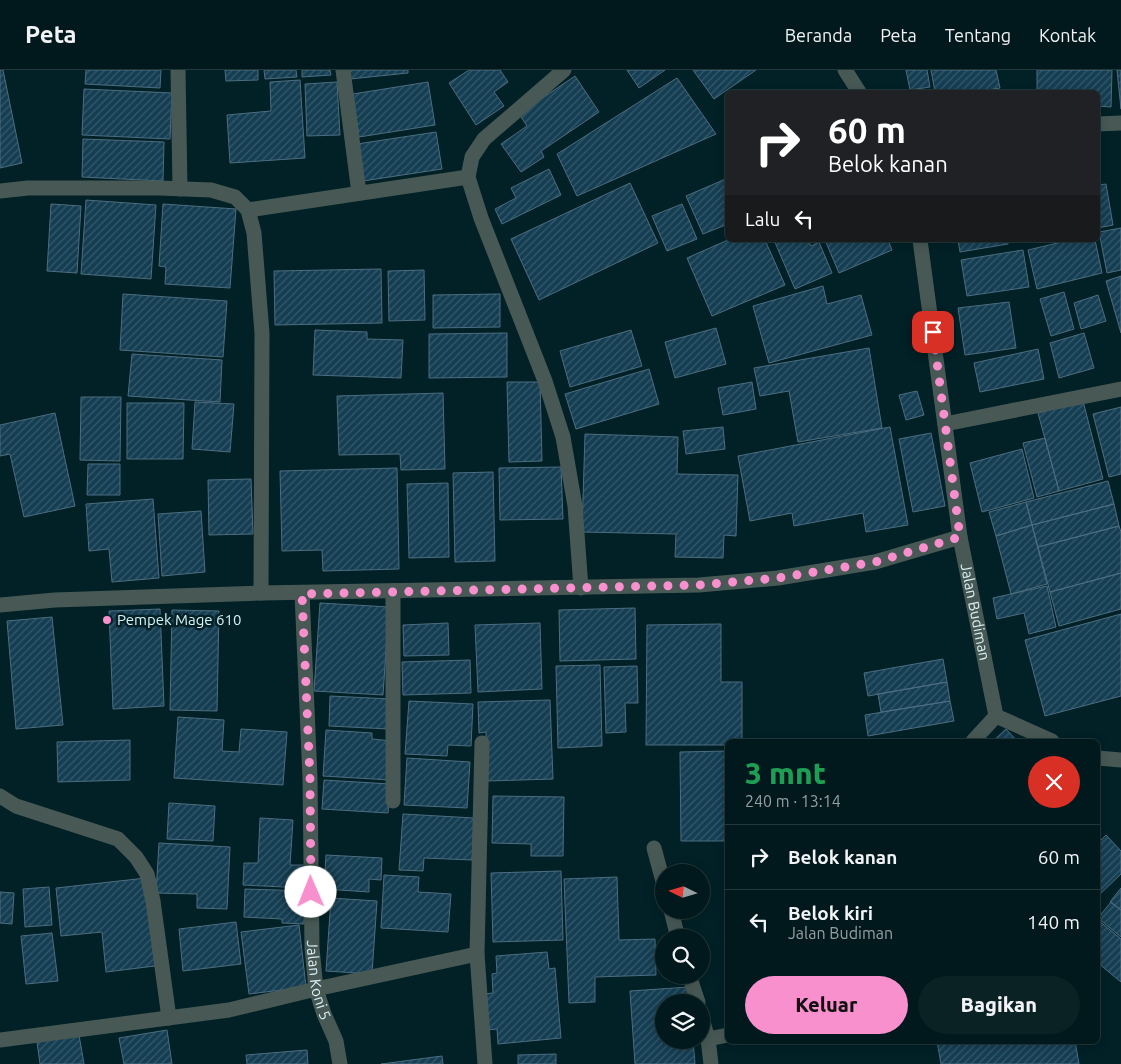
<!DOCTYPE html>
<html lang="id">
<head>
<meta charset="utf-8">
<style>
	:root { --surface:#01191c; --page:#0b2225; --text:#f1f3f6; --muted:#96a0a3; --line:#23383b; --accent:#f790cd }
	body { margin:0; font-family:Ubuntu,sans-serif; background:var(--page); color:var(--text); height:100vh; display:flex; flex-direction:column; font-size:19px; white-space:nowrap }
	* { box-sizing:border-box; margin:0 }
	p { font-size:16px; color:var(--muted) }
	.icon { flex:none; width:28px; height:28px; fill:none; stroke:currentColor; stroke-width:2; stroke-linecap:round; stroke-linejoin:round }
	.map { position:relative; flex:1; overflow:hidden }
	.panel { position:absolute; left:725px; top:669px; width:375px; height:305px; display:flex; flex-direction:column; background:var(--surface); border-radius:8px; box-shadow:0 2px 12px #0003,0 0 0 1px var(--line) }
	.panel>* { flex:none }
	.hud { position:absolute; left:725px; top:20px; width:375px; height:152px; border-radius:8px; box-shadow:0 2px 12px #0003,0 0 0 1px var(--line); background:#202124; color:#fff; overflow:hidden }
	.needle { width:32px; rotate:275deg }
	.buttons { position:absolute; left:655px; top:794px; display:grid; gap:10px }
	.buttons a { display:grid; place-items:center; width:55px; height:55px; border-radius:50%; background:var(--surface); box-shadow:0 2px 12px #0003,0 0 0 1px var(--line); font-size:25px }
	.pin { position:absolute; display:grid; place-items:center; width:42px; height:42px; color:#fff; margin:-21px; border-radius:10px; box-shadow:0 2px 8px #0006 }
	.me { position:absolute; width:55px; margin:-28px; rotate:359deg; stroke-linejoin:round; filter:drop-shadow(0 0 4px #0008) }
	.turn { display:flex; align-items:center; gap:18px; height:105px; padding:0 20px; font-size:22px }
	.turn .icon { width:65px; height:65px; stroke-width:2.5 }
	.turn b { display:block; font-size:35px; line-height:42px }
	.then { display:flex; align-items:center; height:48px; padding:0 20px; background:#0003; gap:10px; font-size:19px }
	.round { display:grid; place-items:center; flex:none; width:52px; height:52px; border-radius:26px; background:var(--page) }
	.headline { display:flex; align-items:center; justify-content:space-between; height:85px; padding:0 20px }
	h1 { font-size:30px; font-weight:800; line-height:38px; color:#1e9e55 }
	.button { display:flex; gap:10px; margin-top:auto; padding:10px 20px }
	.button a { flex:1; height:58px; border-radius:30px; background:var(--accent); color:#111; font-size:20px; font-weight:800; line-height:58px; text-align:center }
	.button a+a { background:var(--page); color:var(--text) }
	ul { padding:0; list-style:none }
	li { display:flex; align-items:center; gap:15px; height:65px; padding:0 20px; border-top:1px solid var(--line) }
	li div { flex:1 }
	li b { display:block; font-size:19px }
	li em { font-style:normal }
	header { display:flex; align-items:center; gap:30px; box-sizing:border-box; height:70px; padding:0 25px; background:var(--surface); border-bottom:1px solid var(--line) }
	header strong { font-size:24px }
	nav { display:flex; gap:28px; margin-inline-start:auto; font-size:18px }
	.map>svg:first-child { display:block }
	.building { fill:url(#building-hatch); stroke:#4d6d80 }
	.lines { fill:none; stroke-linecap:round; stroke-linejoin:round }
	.minor { stroke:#485955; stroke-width:15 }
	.route { stroke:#f790cd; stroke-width:9; stroke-dasharray:0 16.2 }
	.poi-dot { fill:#f790cd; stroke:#012126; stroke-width:2 }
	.labels { text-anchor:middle; stroke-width:5; stroke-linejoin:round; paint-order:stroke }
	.street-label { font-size:15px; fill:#dbf2f5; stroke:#012126 }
	.poi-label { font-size:15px; fill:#dbf2f5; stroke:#012126; text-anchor:start }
</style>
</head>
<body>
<header>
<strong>Peta</strong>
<nav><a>Beranda</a><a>Peta</a><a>Tentang</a><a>Kontak</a></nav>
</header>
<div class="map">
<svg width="1121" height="994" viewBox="0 0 1121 994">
	<defs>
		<pattern id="building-hatch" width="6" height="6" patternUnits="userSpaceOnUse" patternTransform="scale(1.25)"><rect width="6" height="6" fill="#153e53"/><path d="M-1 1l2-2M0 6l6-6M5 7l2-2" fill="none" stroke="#365a6c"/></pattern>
	</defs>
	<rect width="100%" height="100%" fill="#012126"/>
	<path class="building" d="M 0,0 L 3,0 L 22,93 L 0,98 Z
		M 86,0 L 161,0 L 160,18 L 85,14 Z
		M 225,0 L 258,0 L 258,10 L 226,11 Z
		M 264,0 L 296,0 L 297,7 L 265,9 Z
		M 302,0 L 330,0 L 331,5 L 302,7 Z
		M 350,0 L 408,0 L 408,3 L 350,9 Z
		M 469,0 L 500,0 L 508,12 L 494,22 L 504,36 L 476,55 L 449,13 Z
		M 627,0 L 665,0 L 639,18 Z
		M 693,0 L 756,0 L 714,29 Z
		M 906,0 L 927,0 L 930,17 L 910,20 Z
		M 931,0 L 996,0 L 1000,18 L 977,22 L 935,22 Z
		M 1037,0 L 1112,0 L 1111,37 L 1098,36 L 1098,22 L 1037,20 Z
		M 1117,0 L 1121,0 L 1121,39 Z
		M 575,6 L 599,42 L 541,81 L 544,87 L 521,102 L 501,74 L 527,56 L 519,44 Z
		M 677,8 L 716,64 L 577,126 L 557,84 Z
		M 300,10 L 305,88 L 230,93 L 227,45 L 271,41 L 270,12 Z
		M 337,12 L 340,65 L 307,66 L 305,14 Z
		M 428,12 L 435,55 L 359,67 L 353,24 Z
		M 84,19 L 172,23 L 170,69 L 82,65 Z
		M 436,62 L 442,99 L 363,111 L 357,74 Z
		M 83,69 L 164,72 L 163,111 L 82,107 Z
		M 549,99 L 561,125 L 502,154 L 495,139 L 516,128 L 511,118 Z
		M 728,108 L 728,154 L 703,164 L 686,126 Z
		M 630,113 L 658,173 L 539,230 L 511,169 Z
		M 1106,114 L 1113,155 L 1098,158 L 1098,115 Z
		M 86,130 L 156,135 L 151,209 L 81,204 Z
		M 51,134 L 81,136 L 77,203 L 47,201 Z
		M 163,134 L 236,139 L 230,218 L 165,214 L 166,197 L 159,196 Z
		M 682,134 L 697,169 L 667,181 L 652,146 Z
		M 1121,158 L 1121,200 L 1107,203 L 1099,162 Z
		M 728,170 L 765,170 L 785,215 L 712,246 L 687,188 Z
		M 774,170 L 808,170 L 811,176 L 819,172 L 832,203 L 795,219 Z
		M 825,170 L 888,170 L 892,180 L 839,203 Z
		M 958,170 L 1008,170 L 1008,174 L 960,182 Z
		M 1070,170 L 1095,170 L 1102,203 L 1037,219 L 1028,180 Z
		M 1023,180 L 1029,217 L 967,226 L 961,190 Z
		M 381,199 L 382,253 L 275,255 L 274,201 Z
		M 424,200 L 425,250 L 389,251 L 388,201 Z
		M 1121,206 L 1121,263 L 1106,211 Z
		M 823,216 L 827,234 L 861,225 L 872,265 L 769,293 L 753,236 Z
		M 1064,222 L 1074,259 L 1051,266 L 1040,229 Z
		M 123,224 L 227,231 L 223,287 L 120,280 Z
		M 500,224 L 500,257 L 433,258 L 433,225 Z
		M 1098,225 L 1106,251 L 1081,259 L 1074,233 Z
		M 1009,232 L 1016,278 L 965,285 L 958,238 Z
		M 716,258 L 726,294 L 675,308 L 665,272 Z
		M 315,260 L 367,262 L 367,269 L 403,270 L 401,308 L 313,305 Z
		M 631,260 L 642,296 L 570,317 L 560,281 Z
		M 507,263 L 507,307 L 429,308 L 429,264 Z
		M 1084,263 L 1094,298 L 1059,308 L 1050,273 Z
		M 869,278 L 882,358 L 798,372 L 789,321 L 760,326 L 754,298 Z
		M 1038,279 L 1044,309 L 980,322 L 974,293 Z
		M 132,284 L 222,290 L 220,332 L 128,326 Z
		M 649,299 L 659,334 L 576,359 L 565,324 Z
		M 507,312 L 540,312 L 542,391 L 509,392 Z
		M 752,312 L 756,339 L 723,345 L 718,318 Z
		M 917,321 L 924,345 L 906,350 L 899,325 Z
		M 443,323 L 445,399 L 401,400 L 400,384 L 339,385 L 337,326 Z
		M 81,327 L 121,327 L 120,391 L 80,390 Z
		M 1083,331 L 1103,409 L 1059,421 L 1038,343 Z
		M 195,332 L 234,334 L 230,382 L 192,379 Z
		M 127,333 L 184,333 L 183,389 L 127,389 Z
		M 1121,337 L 1121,404 L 1109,407 L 1093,344 Z
		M 55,343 L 75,436 L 24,447 L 10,384 L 0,386 L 0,355 Z
		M 723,357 L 725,379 L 686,384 L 683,361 Z
		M 890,357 L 908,455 L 866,462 L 863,443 L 794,456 L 792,443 L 750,451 L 738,386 Z
		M 931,363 L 945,436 L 913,442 L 899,369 Z
		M 585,364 L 678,367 L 677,404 L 738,405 L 736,466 L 724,465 L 723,488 L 675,487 L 676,464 L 582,462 Z
		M 1045,368 L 1059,421 L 1037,427 L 1023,373 Z
		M 1022,379 L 1034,428 L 982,442 L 970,393 Z
		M 88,394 L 120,394 L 120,425 L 87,425 Z
		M 561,397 L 563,449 L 500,450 L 499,398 Z
		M 397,398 L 399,499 L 323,501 L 322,480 L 282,481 L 280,401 Z
		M 493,402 L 495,491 L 455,492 L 453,403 Z
		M 251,409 L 253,464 L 209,465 L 208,410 Z
		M 1108,411 L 1114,434 L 1032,455 L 1026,432 Z
		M 448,413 L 449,487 L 409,488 L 407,414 Z
		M 153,429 L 159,508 L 112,512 L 109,479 L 89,481 L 86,434 Z
		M 1026,432 L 1032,455 L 996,466 L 989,442 Z
		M 1114,434 L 1119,456 L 1038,477 L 1032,455 Z
		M 201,441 L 205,502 L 162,506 L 158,444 Z
		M 1032,455 L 1047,514 L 1011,524 L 996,466 Z
		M 1119,456 L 1121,462 L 1121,503 L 1050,522 L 1038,477 Z
		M 1121,503 L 1121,539 L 1059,556 L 1050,522 Z
		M 1047,516 L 1056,557 L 1029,564 L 1024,543 L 997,549 L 993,528 Z
		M 320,533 L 389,537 L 383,625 L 314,621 Z
		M 635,538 L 636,589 L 560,591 L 559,540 Z
		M 160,539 L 164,636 L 113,639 L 109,541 Z
		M 172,540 L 219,541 L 217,641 L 170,640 Z
		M 1121,544 L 1121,626 L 1045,646 L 1025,570 Z
		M 52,547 L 63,655 L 16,659 L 7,551 Z
		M 448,553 L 449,585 L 404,586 L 403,555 Z
		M 540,553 L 542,619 L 478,622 L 475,555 Z
		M 721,554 L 721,612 L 742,612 L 742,671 L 728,671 L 728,675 L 646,675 L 647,555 Z
		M 943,589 L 947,612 L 868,626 L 864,603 Z
		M 470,590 L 471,623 L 403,625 L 402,592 Z
		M 600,595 L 602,676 L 558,678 L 556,596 Z
		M 637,596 L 638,633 L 625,633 L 626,662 L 606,663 L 604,597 Z
		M 947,612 L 950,631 L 881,642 L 878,624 Z
		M 330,626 L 391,629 L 389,659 L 329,656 Z
		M 550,630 L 553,709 L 487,711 L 486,662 L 479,663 L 478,632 Z
		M 409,631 L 473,634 L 471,676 L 448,675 L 447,686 L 405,684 Z
		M 950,631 L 954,651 L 868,666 L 865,645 Z
		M 178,647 L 224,650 L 222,681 L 239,682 L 241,659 L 287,662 L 283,715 L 174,708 Z
		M 1006,659 L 1017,671 L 993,671 Z
		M 326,660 L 372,663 L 372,669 L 392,671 L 390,710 L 323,706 Z
		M 130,670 L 130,710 L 58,712 L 57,672 Z
		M 728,681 L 728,771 L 681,771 L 680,682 Z
		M 407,688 L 470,692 L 467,738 L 404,735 Z
		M 324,710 L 390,714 L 388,743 L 322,739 Z
		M 493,726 L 564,727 L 563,786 L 531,786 L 531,774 L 492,773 Z
		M 169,733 L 215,736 L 213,771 L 167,769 Z
		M 403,744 L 474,748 L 472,790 L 424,788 L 423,801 L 399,800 Z
		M 260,748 L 293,750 L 290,795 L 306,795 L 304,818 L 243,815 L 244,793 L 258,793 Z
		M 1106,765 L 1121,781 L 1121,804 L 1098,826 L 1098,773 Z
		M 159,773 L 230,777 L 227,839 L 197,838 L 197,824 L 156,823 Z
		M 326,785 L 382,788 L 381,810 L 369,809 L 369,822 L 324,819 Z
		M 561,801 L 563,870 L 493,872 L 491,803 Z
		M 384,805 L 419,807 L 418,822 L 451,824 L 448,862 L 381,858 Z
		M 617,807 L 619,870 L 655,869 L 656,905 L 595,907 L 595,932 L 569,933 L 564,809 Z
		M 146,808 L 155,896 L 106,902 L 102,862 L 61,866 L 56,818 Z
		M 49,817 L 52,855 L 25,857 L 23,819 Z
		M 1121,818 L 1121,840 L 1110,832 Z
		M 245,819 L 306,821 L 304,854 L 282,853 L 282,849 L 244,847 Z
		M 0,822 L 14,823 L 12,854 L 0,853 Z
		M 331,828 L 377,831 L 372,904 L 326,901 Z
		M 1111,832 L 1121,840 L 1121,867 L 1098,848 Z
		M 1098,850 L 1121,869 L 1121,912 L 1098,893 Z
		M 236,852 L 241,894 L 183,901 L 179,859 Z
		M 299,855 L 306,917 L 249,924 L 241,862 Z
		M 52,863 L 58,911 L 26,914 L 21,866 Z
		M 547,882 L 549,899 L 555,898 L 561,968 L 498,974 L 497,959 L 486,960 L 483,924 L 493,923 L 492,904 L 497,903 L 496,886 Z
		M 689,917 L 691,932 L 664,932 L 664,970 L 693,970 L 695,994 L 635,994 L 630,921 Z
		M 167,960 L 172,994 L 124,994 L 119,968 Z
		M 79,965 L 84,994 L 40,994 L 37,972 Z
		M 937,971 L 1075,971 L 1079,994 L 941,994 Z
		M 307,980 L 308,994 L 247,994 L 246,985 Z
		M 556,984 L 556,994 L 518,994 L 518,985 Z
		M 442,986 L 443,994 L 381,994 Z"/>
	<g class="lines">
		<g class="minor">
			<path d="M 178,0 L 180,119"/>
			<path d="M 343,0 L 359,123"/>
			<path d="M 564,0 L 484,69 L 472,87 L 468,107 L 481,148 L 545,311 L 563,367 L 575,436 L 581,518"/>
			<path d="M 845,0 L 859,22"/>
			<path d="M 1098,54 L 1121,53"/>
			<path d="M 0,121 L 28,118 L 160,118 L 211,120 L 235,127 L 248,140 L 254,163 L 262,263 L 261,523"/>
			<path d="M 248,140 L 468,107"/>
			<path id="s1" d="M 920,170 L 960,467 L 996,646"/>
			<path d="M 945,354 L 1121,319"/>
			<path id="s2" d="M 302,523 L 310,708 L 312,878 L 316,919 L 324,944 L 336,971 L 340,994"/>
			<path d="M 0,535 L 55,530 L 261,523 L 699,515 L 778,508 L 875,492 L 960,467"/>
			<path d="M 996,646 L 1052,671"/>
			<path d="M 973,671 L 996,646"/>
			<path d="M 482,673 L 477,884 L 485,994"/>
			<path d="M 1098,688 L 1121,690"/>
			<path d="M 0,726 L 16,736 L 118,769 L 136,787 L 147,804 L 153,831 L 169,948"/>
			<path d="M 393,731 L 393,521"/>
			<path d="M 654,778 L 664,815"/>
			<path d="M 671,840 L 678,868"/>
			<path d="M 689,905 L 698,932"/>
			<path d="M 701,945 L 708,969 L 711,994"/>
			<path d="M 708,969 L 728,965"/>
			<path d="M 0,970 L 229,940 L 316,919 L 477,884"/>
		</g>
	</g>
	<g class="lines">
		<path class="route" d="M 311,822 L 310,708 L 302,524 L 699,515 L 778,508 L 875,492 L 960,467 L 933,262"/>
	</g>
	<circle class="poi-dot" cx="107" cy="550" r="5"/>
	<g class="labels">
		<g class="street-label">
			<text dy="5" stroke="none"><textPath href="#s1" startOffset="376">Jalan Budiman</textPath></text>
			<text dy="5" stroke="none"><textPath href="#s2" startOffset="388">Jalan Koni 5</textPath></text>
		</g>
		<g class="poi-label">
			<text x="117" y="555">Pempek Mage 610</text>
		</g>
	</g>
</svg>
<div class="buttons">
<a><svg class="needle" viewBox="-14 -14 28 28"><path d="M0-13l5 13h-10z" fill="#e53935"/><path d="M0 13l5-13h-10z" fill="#96a0a3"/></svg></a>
<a><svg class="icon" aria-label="search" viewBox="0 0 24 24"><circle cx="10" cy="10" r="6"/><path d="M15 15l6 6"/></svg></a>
<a><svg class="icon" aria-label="layers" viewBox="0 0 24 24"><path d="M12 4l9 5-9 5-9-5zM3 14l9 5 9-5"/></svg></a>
</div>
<div class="pin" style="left:933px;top:262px;background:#d93025"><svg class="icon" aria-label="arrive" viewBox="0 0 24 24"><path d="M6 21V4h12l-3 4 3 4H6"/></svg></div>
<svg class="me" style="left:311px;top:822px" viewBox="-20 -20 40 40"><circle r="19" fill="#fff"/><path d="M0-13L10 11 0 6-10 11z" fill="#f790cd"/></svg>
<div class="hud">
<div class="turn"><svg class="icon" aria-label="right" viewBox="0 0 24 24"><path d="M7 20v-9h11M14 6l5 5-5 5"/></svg><div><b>60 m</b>Belok kanan</div></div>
<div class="then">Lalu<svg class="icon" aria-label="left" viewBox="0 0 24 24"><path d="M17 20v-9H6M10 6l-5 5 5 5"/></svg></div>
</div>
<section class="panel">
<div class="headline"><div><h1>3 mnt</h1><p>240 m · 13:14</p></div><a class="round" style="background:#d93025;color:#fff"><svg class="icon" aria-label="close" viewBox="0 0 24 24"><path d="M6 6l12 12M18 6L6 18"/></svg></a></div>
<ul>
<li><svg class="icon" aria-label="right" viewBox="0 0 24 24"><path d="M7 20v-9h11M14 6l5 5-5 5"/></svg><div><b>Belok kanan</b></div><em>60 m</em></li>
<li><svg class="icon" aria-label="left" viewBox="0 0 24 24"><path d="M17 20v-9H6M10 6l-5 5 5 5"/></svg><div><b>Belok kiri</b><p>Jalan Budiman</p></div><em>140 m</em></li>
</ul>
<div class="button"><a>Keluar</a><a>Bagikan</a></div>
</section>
</div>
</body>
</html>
